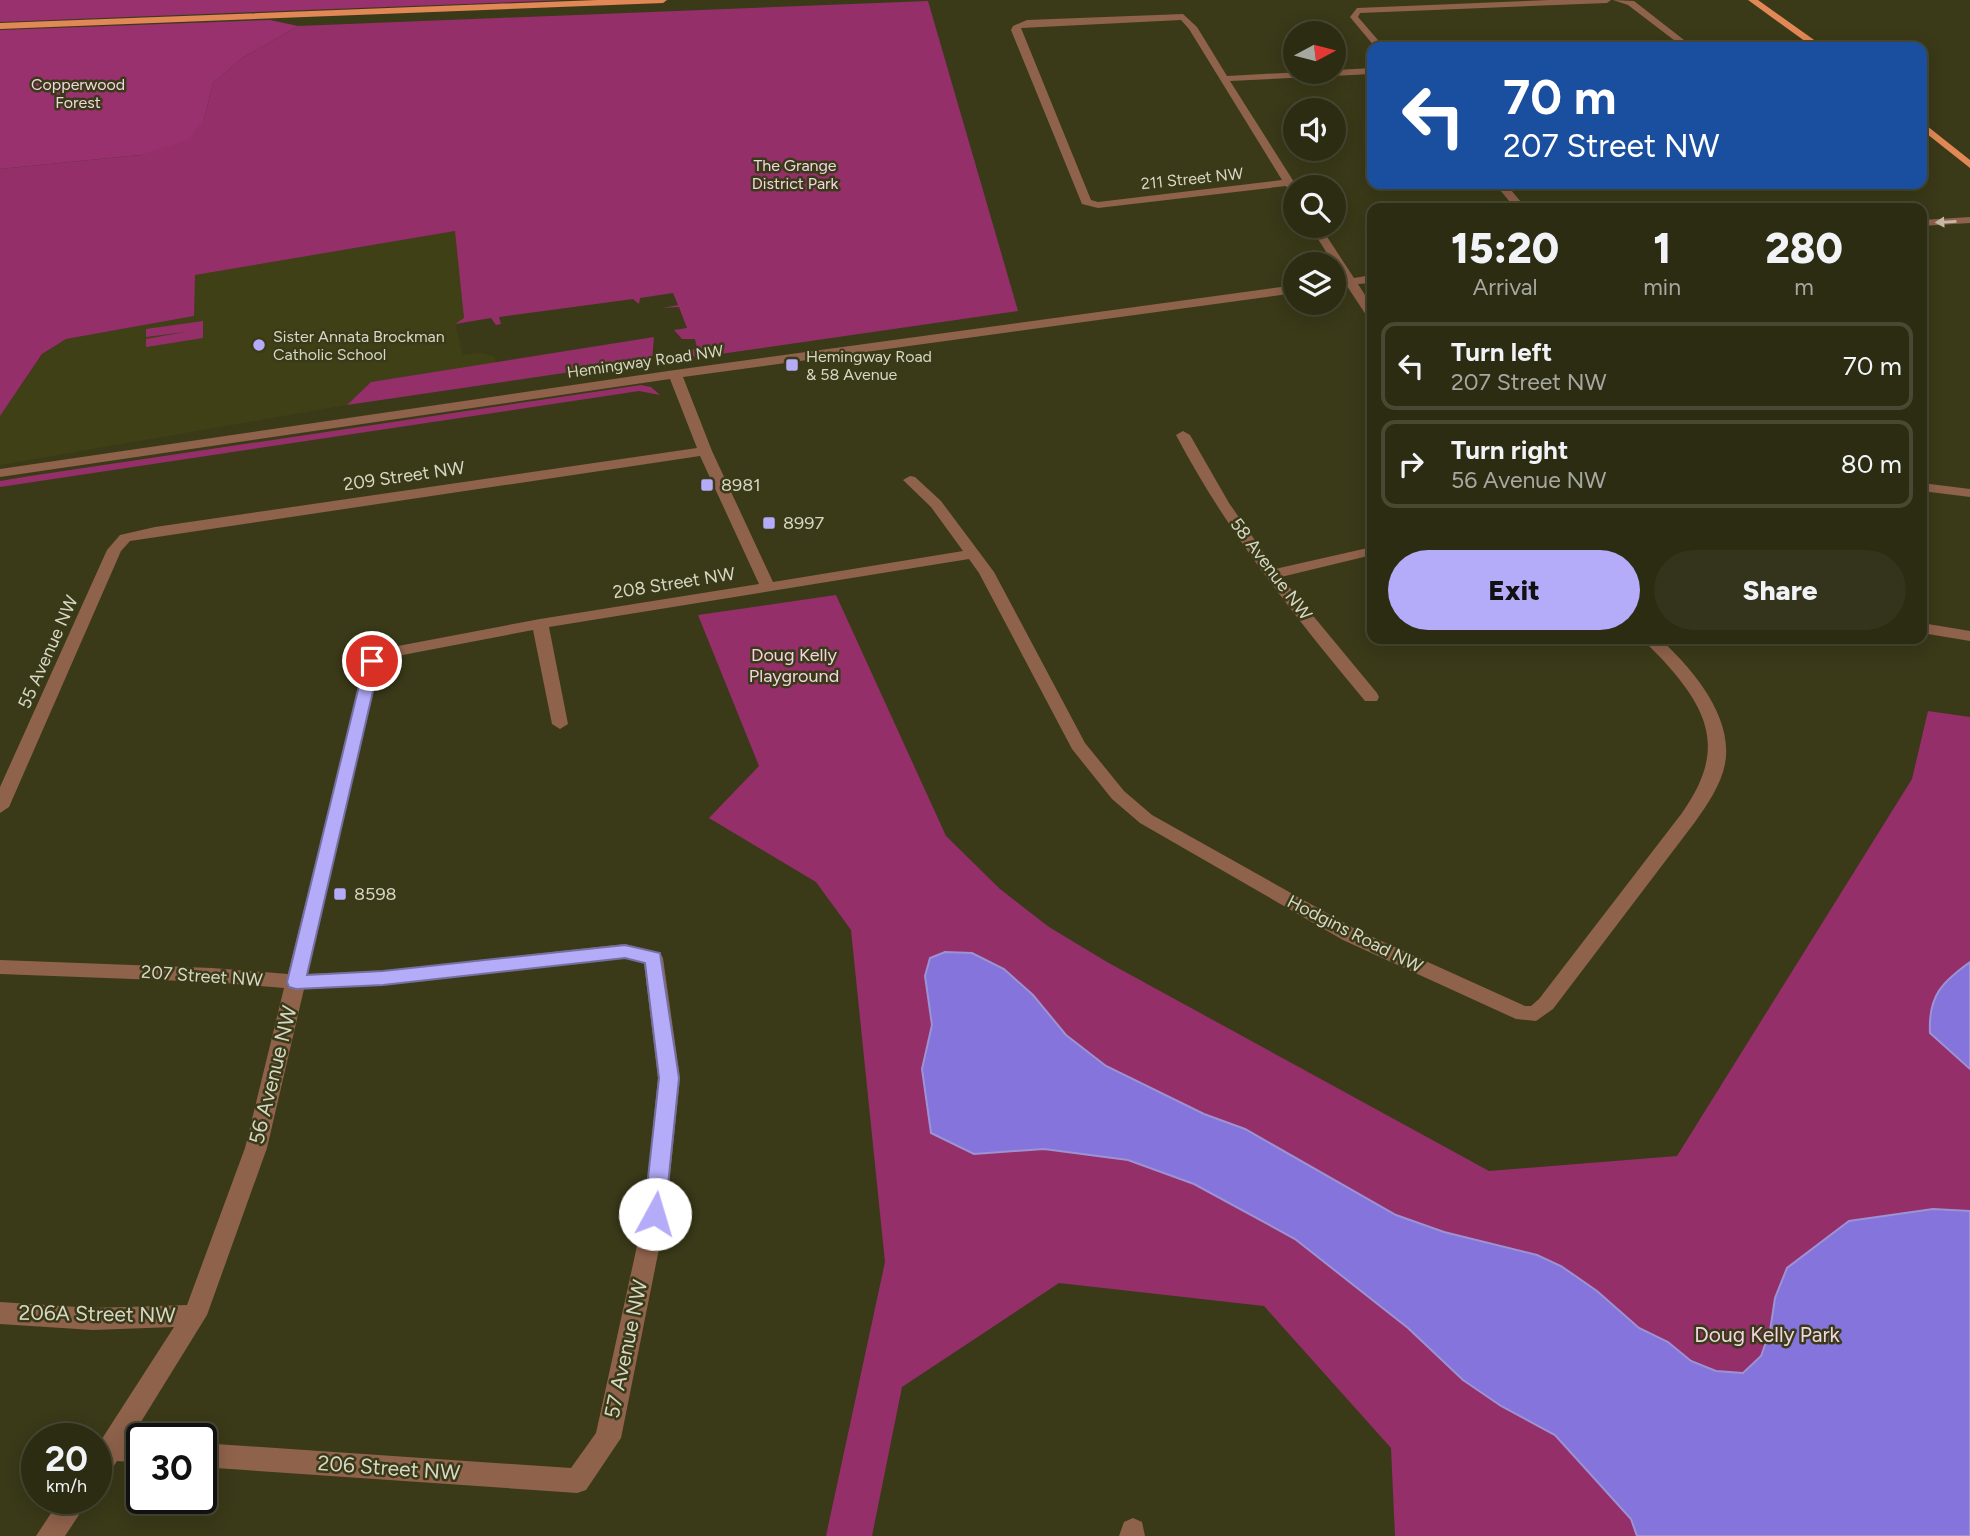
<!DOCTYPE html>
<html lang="en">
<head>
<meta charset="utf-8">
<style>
	:root { --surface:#2c2c13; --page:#34341c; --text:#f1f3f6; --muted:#a6a7a0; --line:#484833; --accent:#b4acf9 }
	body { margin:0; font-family:Figtree,sans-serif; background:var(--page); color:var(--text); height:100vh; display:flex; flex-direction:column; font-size:26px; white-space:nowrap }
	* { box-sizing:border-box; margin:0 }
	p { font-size:23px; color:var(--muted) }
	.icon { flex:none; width:38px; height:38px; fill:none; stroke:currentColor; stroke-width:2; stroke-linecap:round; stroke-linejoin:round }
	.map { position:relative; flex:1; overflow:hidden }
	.side { position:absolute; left:1367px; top:203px; width:560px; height:441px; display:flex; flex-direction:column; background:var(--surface); border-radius:14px; box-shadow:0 4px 18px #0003,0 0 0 2px var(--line) }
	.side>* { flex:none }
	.banner { position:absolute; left:1367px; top:42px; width:560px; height:147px; border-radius:14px; box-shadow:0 4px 18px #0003,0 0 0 2px var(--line); background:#1a4fa0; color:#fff; overflow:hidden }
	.needle { width:46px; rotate:83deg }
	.buttons { position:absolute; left:1283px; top:21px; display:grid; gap:14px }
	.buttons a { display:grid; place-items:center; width:63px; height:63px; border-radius:50%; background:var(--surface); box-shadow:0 4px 18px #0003,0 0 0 2px var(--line); font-size:35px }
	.speed { position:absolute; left:21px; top:1423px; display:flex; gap:14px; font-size:35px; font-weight:700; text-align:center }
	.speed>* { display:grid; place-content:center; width:91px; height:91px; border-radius:50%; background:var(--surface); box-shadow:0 4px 18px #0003,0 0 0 2px var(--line); line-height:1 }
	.speed small { font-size:18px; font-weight:400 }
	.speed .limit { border:4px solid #111; border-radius:10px; background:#fff; color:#111 }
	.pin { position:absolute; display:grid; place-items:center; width:60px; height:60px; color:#fff; margin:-30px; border:4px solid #fff; border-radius:50%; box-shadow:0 2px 7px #0007 }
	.me { position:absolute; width:77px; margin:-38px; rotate:6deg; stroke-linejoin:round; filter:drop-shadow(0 0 5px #0008) }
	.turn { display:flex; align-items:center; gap:24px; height:147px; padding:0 21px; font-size:32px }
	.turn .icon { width:91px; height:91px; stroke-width:2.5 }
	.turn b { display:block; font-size:49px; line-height:60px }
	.eta { display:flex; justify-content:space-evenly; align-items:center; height:119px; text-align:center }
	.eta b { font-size:42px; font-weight:800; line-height:49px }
	.primary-button { display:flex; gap:14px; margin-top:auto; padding:14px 21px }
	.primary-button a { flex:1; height:80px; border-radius:42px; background:var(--accent); color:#111; font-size:28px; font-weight:800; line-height:80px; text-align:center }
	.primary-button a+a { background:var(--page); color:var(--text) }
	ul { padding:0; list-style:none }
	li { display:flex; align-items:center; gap:21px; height:88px; margin:0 14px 10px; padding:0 7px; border:4px solid var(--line); border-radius:14px }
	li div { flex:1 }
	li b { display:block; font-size:26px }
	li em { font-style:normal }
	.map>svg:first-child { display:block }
	.built { fill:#404016 }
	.green { fill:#952f6a }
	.forest { fill:#98316d }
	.water { fill:#8474db; stroke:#9d92d4; stroke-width:2 }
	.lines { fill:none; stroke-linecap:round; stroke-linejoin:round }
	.minor { fill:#8f624b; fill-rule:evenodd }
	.major { fill:#e28856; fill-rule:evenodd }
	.oneway { fill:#c4baa6 }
	.route { fill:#b4acf9; stroke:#7570a2; stroke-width:2 }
	.poi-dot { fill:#b4acf9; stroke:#3a3a19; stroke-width:2.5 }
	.labels { text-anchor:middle; stroke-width:5; stroke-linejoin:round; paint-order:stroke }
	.far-park-label { font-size:16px; fill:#f2d5e2; stroke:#3a3a19 }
	.far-street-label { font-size:16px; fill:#d6d7c4; stroke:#3a3a19 }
	.far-poi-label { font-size:16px; fill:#d6d7c4; stroke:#3a3a19; text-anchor:start }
	.street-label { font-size:18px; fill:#d6d7c4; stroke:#3a3a19 }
	.poi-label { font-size:18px; fill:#d6d7c4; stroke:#3a3a19; text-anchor:start }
	.park-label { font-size:18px; fill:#f2d5e2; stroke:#3a3a19 }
	.near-street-label { font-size:21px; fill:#d6d7c4; stroke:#3a3a19 }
	.near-park-label { font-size:21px; fill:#f2d5e2; stroke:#3a3a19 }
</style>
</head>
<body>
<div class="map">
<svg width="1970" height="1536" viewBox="0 0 1970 1536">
	<rect width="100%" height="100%" fill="#3a3a19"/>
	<path class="built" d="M 456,231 L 464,319 L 455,324 L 463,355 L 479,353 L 494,356 L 497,363 L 371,382 L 347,405 L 0,465 L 0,416 L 43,354 L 66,339 L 194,316 L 194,275 Z"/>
	<path class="green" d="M 928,1 L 1018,311 L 699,357 L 690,356 L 688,351 L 697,348 L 695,339 L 682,339 L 674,330 L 687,328 L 679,307 L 663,308 L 678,305 L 673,293 L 640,298 L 639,304 L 633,299 L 499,317 L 501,324 L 496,325 L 491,318 L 455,324 L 464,318 L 455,231 L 195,275 L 194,316 L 66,339 L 42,354 L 0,416 L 0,169 L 140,155 L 204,119 L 213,83 L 241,59 L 298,26 Z
		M 203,321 L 203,338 L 146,347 L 146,339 L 185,332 L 146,337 L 146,329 Z
		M 654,337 L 652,360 L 347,405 L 371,382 Z
		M 641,385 L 651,387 L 660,395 L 639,391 L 0,487 L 0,481 L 30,476 Z
		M 836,595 L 946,836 L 1000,889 L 1049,927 L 1107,962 L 1489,1171 L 1677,1156 L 1912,779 L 1928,711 L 1970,717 L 1970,1536 L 1395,1536 L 1391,1448 L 1264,1306 L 1059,1283 L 902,1387 L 872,1536 L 826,1536 L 885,1262 L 851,930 L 816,882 L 709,818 L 759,766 L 698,615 Z"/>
	<path class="forest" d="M 0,0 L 565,0 L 0,22 Z
		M 270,20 L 298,26 L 241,59 L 213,83 L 204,119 L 188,140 L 140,155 L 0,169 L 0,30 Z"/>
	<path class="water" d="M 945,952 L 972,953 L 1004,969 L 1033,995 L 1066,1035 L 1106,1066 L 1204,1114 L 1245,1129 L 1396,1215 L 1444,1232 L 1537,1255 L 1561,1266 L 1597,1291 L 1639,1328 L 1668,1342 L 1691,1361 L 1716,1371 L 1743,1373 L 1761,1356 L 1770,1331 L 1775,1298 L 1787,1268 L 1849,1221 L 1933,1209 L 1970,1211 L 1970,1536 L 1637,1536 L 1631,1519 L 1555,1435 L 1501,1406 L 1463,1380 L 1408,1328 L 1295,1239 L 1194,1184 L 1128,1160 L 1044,1149 L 974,1154 L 931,1133 L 922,1069 L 932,1025 L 925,976 L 930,958 Z
		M 1970,962 L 1970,1069 L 1930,1033 C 1928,996 1942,982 1970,962 Z"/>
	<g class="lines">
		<path class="minor" d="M 1549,0 L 1611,0 L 1607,3 L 1360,13 L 1358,17 L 1384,47 L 1375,47 L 1350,17 L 1357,8 Z
			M 1613,0 L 1634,1 L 1693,47 L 1683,47 L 1628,5 Z
			M 1183,14 L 1197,27 L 1227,76 L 1372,68 L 1372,74 L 1230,81 L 1294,182 L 1297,187 L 1295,187 L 1295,196 L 1291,195 L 1286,186 L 1098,208 L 1082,204 L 1011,30 L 1013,26 L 1027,20 ZM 1181,20 L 1189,29 L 1282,180 L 1098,202 L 1091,200 L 1021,28 Z
			M 1495,184 L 1506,184 L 1526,208 L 1515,208 Z
			M 1970,217 L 1970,223 L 1922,226 L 1922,220 Z
			M 1310,226 L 1320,226 L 1354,278 L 1372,275 L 1372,283 L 1358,284 L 1372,306 L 1372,319 L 1368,318 L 1347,286 L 1334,287 L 1334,281 L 1343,279 Z
			M 1295,285 L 1295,293 L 683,377 L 712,451 L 773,582 L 963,551 L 931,507 L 903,480 L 910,476 L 915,477 L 941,501 L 994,572 L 1085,743 L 1124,791 L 1152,815 L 1357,930 L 1525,1006 L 1531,1006 L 1539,999 L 1682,813 C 1722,756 1714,718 1669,667 C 1661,657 1651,649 1643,639 L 1660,639 C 1692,668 1734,717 1725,764 C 1721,785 1707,805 1695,822 L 1553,1009 L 1536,1021 L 1516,1019 L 1343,940 L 1140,823 L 1112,799 L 1072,749 L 979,573 L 969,559 L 549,627 L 568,724 L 560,729 L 552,724 L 533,630 L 387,658 L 380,663 L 307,974 L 383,971 L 625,944 L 660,953 L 663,958 L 680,1078 L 666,1214 L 621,1438 L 586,1490 L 577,1493 L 201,1467 L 201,1443 L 571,1468 L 596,1433 L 644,1214 L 658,1078 L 644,963 L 625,958 L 383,985 L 304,989 L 267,1148 L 207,1315 L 131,1438 L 142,1439 L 142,1463 L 117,1461 L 105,1480 L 96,1483 L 96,1448 L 174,1327 L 93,1330 L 0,1324 L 0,1302 L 93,1308 L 187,1305 L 245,1148 L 284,988 L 212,982 L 0,974 L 0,960 L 212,968 L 288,974 L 366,657 L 382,649 L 540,619 L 759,584 L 700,456 L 130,541 L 121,551 L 9,807 L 0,813 L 0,787 L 107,550 L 120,535 L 155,527 L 697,448 L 670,379 L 0,477 L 0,469 L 675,370 Z
			M 1183,431 L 1190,435 L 1229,503 L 1275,569 L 1372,547 L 1372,555 L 1281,577 L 1377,693 L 1379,697 L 1377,701 L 1365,701 C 1295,617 1227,532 1176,435 Z
			M 1922,483 L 1970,489 L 1970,497 L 1922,491 Z
			M 1922,623 L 1970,631 L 1970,641 L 1922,633 Z
			M 61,1498 L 90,1498 L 65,1536 L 36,1536 Z
			M 1133,1518 L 1142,1522 L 1145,1536 L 1119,1536 L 1124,1522 Z"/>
		<path class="major" d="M 597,0 L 667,0 L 663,3 L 0,29 L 0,23 Z
			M 1748,0 L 1758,0 L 1824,47 L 1813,47 Z
			M 1922,122 L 1970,160 L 1970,168 L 1922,130 Z"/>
	</g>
	<defs><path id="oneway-solid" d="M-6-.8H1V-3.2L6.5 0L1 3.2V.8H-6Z" transform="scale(1.75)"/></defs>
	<use class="oneway" href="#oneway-solid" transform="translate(1946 222) rotate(177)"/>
	<path class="route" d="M 372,657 L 380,661 L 307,975 L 383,971 L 625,945 L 660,953 L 679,1078 L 665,1214 L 662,1220 L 655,1223 L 647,1220 L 644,1214 L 659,1078 L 645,963 L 625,958 L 383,985 L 296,989 L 289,987 L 287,982 L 365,661 Z"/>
	<g class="poi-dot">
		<circle cx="259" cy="345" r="7"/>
		<rect x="785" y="358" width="14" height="14" rx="3.5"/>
		<rect x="700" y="478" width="14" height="14" rx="3.5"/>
		<rect x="762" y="516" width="14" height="14" rx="3.5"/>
		<rect x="333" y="887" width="14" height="14" rx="3.5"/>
	</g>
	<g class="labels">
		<g class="far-park-label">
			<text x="78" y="90">Copperwood<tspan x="78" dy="18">Forest</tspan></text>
			<text x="795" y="171">The Grange<tspan x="795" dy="18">District Park</tspan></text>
		</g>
		<g class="far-street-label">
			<text transform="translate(1192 178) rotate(-6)" y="6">211 Street NW</text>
			<text transform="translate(645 361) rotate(-8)" y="6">Hemingway Road NW</text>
		</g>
		<g class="far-poi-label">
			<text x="273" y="342">Sister Annata Brockman<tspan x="273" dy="18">Catholic School</tspan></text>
			<text x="806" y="362">Hemingway Road<tspan x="806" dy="18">&amp; 58 Avenue</tspan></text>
		</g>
		<g class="street-label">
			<text transform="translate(404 476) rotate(-8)" y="6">209 Street NW</text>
			<text transform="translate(1271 569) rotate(53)" y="6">58 Avenue NW</text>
			<text transform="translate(674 583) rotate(-9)" y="6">208 Street NW</text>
			<text transform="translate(48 652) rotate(-66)" y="6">55 Avenue NW</text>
			<text transform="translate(1355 934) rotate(27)" y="6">Hodgins Road NW</text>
			<text transform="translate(202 976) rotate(4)" y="6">207 Street NW</text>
		</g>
		<g class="poi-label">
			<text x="721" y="491">8981</text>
			<text x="783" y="529">8997</text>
			<text x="354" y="900">8598</text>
		</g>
		<g class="park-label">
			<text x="794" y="661">Doug Kelly<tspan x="794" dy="21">Playground</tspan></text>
		</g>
		<g class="near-street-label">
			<text transform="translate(273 1075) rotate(-76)" y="7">56 Avenue NW</text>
			<text transform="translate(97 1314) rotate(1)" y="7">206A Street NW</text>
			<text transform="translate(626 1349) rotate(-78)" y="7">57 Avenue NW</text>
			<text transform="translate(389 1468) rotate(4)" y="7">206 Street NW</text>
		</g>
		<g class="near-park-label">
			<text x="1767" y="1342">Doug Kelly Park</text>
		</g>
	</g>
</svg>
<div class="buttons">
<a><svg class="needle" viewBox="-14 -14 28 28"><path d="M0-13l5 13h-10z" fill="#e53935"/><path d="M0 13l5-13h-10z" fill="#a6a7a0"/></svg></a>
<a><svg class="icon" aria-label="sound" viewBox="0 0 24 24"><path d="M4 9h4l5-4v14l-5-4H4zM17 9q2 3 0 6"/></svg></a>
<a><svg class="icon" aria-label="search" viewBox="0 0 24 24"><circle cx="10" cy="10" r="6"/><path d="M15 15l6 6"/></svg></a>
<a><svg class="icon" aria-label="layers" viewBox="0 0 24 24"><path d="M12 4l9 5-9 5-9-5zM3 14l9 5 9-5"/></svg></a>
</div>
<div class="speed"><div>20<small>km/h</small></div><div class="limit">30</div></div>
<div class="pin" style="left:372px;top:661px;background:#d93025"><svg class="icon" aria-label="arrive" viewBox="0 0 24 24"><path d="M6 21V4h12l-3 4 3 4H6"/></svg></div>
<svg class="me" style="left:655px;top:1214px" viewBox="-20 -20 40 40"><circle r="19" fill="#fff"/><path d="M0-13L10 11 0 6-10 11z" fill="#b4acf9"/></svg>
<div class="banner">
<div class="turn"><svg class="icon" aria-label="left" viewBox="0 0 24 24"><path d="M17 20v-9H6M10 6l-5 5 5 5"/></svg><div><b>70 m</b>207 Street NW</div></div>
</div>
<section class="side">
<div class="eta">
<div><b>15:20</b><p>Arrival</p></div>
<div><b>1</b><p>min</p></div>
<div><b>280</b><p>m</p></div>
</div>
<ul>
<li><svg class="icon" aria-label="left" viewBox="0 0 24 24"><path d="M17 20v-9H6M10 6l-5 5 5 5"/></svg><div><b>Turn left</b><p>207 Street NW</p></div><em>70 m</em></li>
<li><svg class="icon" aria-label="right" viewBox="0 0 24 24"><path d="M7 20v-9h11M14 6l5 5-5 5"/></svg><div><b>Turn right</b><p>56 Avenue NW</p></div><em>80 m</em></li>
</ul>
<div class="primary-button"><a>Exit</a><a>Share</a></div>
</section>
</div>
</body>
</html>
